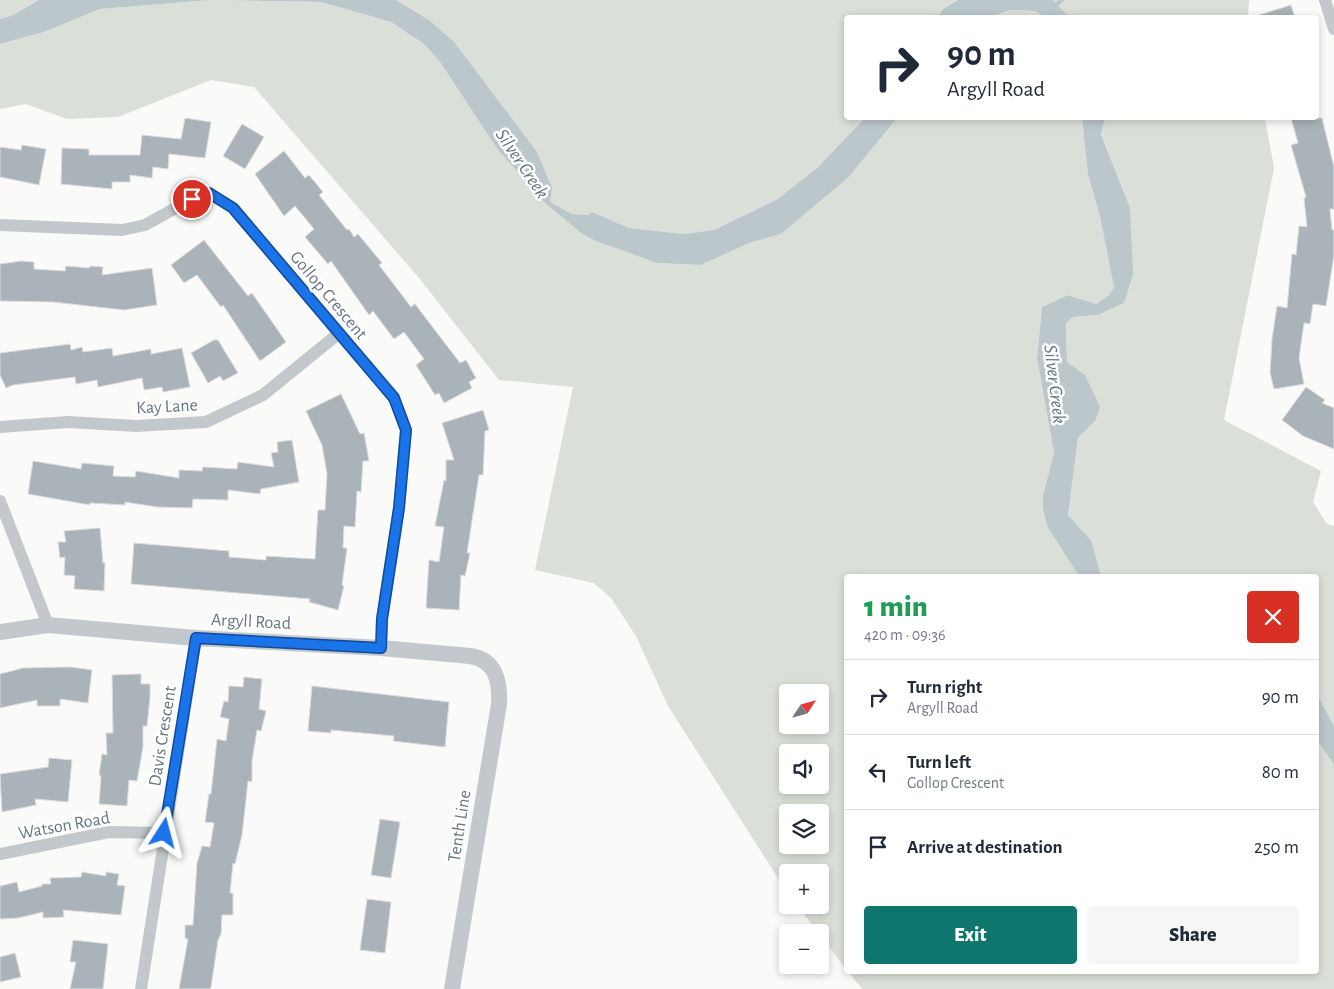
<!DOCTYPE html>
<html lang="en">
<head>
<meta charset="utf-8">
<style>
	:root { --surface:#fff; --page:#f6f6f7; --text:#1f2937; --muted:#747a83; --line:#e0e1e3; --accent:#0f766e }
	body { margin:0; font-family:"Alegreya Sans",sans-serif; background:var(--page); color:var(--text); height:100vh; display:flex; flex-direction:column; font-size:19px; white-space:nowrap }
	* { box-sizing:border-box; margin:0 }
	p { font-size:16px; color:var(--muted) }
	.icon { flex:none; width:28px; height:28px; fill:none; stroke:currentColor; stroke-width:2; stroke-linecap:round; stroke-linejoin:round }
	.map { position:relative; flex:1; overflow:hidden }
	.details { position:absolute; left:844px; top:574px; width:475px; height:400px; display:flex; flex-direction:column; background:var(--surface); border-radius:5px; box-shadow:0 2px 8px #0003 }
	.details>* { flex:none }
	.guide { position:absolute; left:844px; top:15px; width:475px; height:105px; border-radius:5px; box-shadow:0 2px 8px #0003; background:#fff; color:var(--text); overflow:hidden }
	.needle { width:32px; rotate:54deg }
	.buttons { position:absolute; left:779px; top:684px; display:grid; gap:10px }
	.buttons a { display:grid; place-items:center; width:50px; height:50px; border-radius:5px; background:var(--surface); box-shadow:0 2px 8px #0003; font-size:25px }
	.pin { position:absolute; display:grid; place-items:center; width:42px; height:42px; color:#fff; margin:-21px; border:2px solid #fff; border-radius:50%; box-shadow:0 1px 5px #0007 }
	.me { position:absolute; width:55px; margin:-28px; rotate:9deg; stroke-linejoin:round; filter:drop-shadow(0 0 4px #0008) }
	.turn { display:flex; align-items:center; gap:18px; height:105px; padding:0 20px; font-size:22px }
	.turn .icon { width:65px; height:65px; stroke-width:2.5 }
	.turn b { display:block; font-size:35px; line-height:42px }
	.round { display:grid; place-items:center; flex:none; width:52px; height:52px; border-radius:5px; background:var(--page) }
	.summary { display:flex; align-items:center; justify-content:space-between; height:85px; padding:0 20px }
	h1 { font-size:30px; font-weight:800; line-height:38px; color:#1e9e55 }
	.cta { display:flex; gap:10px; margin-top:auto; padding:10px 20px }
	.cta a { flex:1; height:58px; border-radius:5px; background:var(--accent); color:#fff; font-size:20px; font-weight:800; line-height:58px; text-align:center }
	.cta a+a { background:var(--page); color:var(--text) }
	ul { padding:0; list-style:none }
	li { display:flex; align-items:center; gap:15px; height:75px; padding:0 20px; border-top:1px solid var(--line) }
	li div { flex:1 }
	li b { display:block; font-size:19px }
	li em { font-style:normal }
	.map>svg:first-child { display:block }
	.green { fill:#dadfd7; fill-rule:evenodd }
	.water { fill:#bbc7cb }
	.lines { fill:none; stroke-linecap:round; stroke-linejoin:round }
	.stream { stroke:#bbc7cb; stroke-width:4.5 }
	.building { fill:#aab3b9; stroke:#dcdcda }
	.minor { stroke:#c3c8cc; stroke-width:12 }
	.tertiary { stroke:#c3c8cc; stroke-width:16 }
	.route-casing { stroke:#114b97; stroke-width:12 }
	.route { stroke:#1a73e8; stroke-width:9 }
	.labels { text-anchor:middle; stroke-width:5; stroke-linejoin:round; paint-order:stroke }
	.street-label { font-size:18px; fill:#657683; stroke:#fff }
	.water-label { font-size:19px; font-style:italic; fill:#60757c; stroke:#fff }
</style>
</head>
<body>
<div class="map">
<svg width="1334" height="989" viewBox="0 0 1334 989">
	<rect width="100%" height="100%" fill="#fafaf8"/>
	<path class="green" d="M 0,0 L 39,0 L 13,15 L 0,19 Z
		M 211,0 L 321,2 L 391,22 L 424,44 L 440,62 L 498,150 L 545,203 L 581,233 L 593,240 L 657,263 L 701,265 L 749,243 L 781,234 L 849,177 L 897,118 L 1082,118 L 1088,175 L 1100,216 L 1114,288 L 1108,296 L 1096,304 L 1068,295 L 1042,307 L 1037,358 L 1054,453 L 1043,495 L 1048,528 L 1079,576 L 846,576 L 846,969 L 797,905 L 820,905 L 820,872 L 788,872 L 787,892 L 668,706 L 636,636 L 611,598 L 594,583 L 535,570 L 573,387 L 499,380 L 419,278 L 254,87 L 211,80 L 118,117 L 67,119 L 26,104 L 0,109 L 0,44 L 44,32 L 100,9 ZM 788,692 L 820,692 L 820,725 L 788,725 ZM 788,752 L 820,752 L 820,785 L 788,785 ZM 788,812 L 820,812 L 820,845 L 788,845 Z
		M 396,0 L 958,0 L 943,9 L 937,17 L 846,18 L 846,118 L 865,118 L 816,169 L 776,200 L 714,230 L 684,234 L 629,228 L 592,212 L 588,215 L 572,214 L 550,202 L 429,20 Z
		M 1053,0 L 1249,0 L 1248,18 L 1070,17 Z
		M 1010,10 L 1035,11 L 1045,17 L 992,18 Z
		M 1105,118 L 1265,118 L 1274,168 L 1224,420 L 1321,471 L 1313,502 L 1327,524 L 1334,526 L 1334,726 L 1316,692 L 1316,576 L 1101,576 L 1091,540 L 1068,515 L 1078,438 L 1095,421 L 1085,375 L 1067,363 L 1066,323 L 1073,317 L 1098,315 L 1124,303 L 1130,208 L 1101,133 Z
		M 1316,738 L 1334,765 L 1334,989 L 862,989 L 848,971 L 1316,971 Z"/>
	<path class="water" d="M 39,0 L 211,0 L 100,9 L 44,32 L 0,44 L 0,19 L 13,15 Z
		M 211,0 L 396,0 L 429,20 L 454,42 L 537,152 L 552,188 L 550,202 L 572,214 L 588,215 L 592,212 L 629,228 L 684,234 L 714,230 L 776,200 L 816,169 L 865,118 L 897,118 L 849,177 L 781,234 L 749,243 L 701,265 L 657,263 L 593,240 L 581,233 L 545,203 L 498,150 L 440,62 L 424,44 L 391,22 L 321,2 Z
		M 958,0 L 1053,0 L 1070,17 L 1045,17 L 1035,11 L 1010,10 L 992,17 L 937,17 L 943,9 Z
		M 1082,118 L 1105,118 L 1101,134 L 1130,208 L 1133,274 L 1124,303 L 1098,315 L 1073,317 L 1066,323 L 1067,362 L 1085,375 L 1100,407 L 1095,421 L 1078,438 L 1068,515 L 1091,540 L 1101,576 L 1079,576 L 1048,528 L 1043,509 L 1043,495 L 1054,453 L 1037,358 L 1042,307 L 1068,295 L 1096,304 L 1108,296 L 1114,288 L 1100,216 L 1088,175 Z
		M 1316,692 L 1334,726 L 1334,765 L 1316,738 Z"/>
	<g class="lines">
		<path class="stream" d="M 1053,7 L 1062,0"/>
	</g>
	<path class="building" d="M 1291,5 L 1295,18 L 1259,18 L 1259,15 Z
		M 185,118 L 211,122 L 205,158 L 169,154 L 168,169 L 153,167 L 152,178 L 130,175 L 130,182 L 112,182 L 112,189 L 61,184 L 62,148 L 89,149 L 89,155 L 140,155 L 142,135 L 181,139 Z
		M 1291,118 L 1322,118 L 1334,167 L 1334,209 L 1330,209 L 1332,230 L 1334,230 L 1334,255 L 1326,306 L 1313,304 L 1310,324 L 1304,323 L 1299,358 L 1304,384 L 1274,389 L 1270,373 L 1272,339 L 1277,306 L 1287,308 L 1292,254 L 1296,255 L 1299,226 L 1307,227 L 1304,198 L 1306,197 L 1291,145 L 1298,143 Z
		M 242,124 L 264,137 L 245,169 L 223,156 Z
		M 22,145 L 46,149 L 39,185 L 0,177 L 0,147 L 21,150 Z
		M 284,151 L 305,178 L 309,175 L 323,192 L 319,195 L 347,230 L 349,229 L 354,237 L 358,234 L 382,263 L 379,265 L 411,307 L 415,304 L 460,363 L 466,360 L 476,378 L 469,382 L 472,388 L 444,403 L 439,393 L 435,395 L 416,365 L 424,359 L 404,332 L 394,339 L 373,311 L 369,315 L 331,261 L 328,264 L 305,237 L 314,229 L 295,206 L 284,216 L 255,174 Z
		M 204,240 L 248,296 L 252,293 L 286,342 L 260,361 L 223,305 L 221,307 L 197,275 L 184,283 L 171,265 Z
		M 21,261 L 34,262 L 34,269 L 65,271 L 66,266 L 89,268 L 90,266 L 103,267 L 102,275 L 152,268 L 157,305 L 124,310 L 53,302 L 0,301 L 0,264 Z
		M 214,340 L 218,340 L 238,373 L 223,381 L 220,376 L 208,383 L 191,353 Z
		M 70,344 L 71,350 L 82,347 L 83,352 L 112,348 L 113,356 L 151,349 L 151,354 L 182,348 L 190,387 L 163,392 L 162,387 L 144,390 L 142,378 L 98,387 L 97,380 L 76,384 L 75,377 L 13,385 L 6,388 L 0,375 L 0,353 Z
		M 1306,387 L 1325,400 L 1322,403 L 1334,408 L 1334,449 L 1303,436 L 1282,420 Z
		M 341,394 L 360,434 L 364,433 L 369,461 L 363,461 L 361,492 L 357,491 L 355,527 L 344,526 L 343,548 L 347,548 L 342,585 L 344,586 L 338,610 L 309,602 L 310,599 L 131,584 L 134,543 L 229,551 L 229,557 L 266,560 L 266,556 L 315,559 L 318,510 L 325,510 L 327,474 L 322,445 L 306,411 Z
		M 483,410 L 489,430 L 485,431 L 483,475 L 479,475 L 467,553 L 470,553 L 465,576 L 461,575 L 459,610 L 426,608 L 429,560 L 439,562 L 444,527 L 435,526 L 444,480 L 446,481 L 446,460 L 454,460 L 442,423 Z
		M 292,440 L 299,482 L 261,489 L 260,494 L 228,490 L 228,500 L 193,499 L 192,508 L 157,507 L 125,502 L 125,505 L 90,503 L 90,505 L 28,494 L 33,461 L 81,469 L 82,463 L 114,466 L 113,476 L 135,477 L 136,471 L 179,478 L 179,470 L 202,471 L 203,467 L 237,469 L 238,462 L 274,467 L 271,453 L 278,452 L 277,442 Z
		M 100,528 L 103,563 L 105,563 L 104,591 L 74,589 L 75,576 L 64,575 L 65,557 L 60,558 L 58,542 L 66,542 L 64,531 Z
		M 71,667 L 92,670 L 88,703 L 60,699 L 60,706 L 37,706 L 37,700 L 0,708 L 0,674 L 23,668 Z
		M 141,674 L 141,684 L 150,684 L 150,697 L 147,726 L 143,726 L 143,747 L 137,781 L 129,780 L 127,806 L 99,804 L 101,776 L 99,775 L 102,754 L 107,755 L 106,733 L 113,733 L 112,675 Z
		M 244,677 L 262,679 L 259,709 L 266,711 L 261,731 L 257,730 L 252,761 L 252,782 L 248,781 L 242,835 L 235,864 L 233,863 L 230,893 L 233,893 L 233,915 L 222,915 L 221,934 L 218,940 L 211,987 L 210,989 L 179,989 L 188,939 L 185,938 L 185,925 L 193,925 L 197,863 L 202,846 L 210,847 L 214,823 L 205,822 L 209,794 L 211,794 L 217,739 L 226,741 L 229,719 L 220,717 L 224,701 L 228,702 L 229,686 L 243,687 Z
		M 312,686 L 449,702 L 445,747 L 393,741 L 394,736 L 331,730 L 331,733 L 308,731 Z
		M 49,758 L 72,760 L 68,802 L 35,799 L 36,805 L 2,812 L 0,774 L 48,767 Z
		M 380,819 L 400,822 L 391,878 L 371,875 Z
		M 82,872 L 106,876 L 106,872 L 119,874 L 117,885 L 125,886 L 121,915 L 63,910 L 64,917 L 43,918 L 43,912 L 18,918 L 0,919 L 0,886 L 17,882 L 19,892 L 42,886 L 42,884 L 51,884 L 50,878 L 81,877 Z
		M 367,899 L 391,902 L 385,953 L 360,950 Z
		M 73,940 L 108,944 L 103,989 L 70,989 L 76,962 L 70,962 Z
		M 15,953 L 21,977 L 0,982 L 0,957 Z"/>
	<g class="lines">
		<path class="minor" d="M 1325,0 L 1334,29
			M 0,225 L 122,230 L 145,225 L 192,199 L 209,193 L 233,208 L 394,397 L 406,430 L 399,508 L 382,619 L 381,648
			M 0,427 L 68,422 L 136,426 L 206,422 L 263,395 L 338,334
			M 0,501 L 48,625
			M 0,854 L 109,832 L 164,833
			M 141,989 L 196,638"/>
		<path class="tertiary" d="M 0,632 L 48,625 L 196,638 L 381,648 L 470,656 C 496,660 500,681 499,704 L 452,989"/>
	</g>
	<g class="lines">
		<defs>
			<path id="route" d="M 164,833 L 196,638 L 381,648 L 382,619 L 399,508 L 406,430 L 394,398 L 233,208 L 209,193 L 192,199"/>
		</defs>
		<use href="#route" class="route-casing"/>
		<use href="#route" class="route"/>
	</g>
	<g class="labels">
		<g class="street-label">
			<text transform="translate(329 295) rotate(50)" y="6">Gollop Crescent</text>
			<text transform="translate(167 406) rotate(-3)" y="6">Kay Lane</text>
			<text transform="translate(251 621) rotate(3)" y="6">Argyll Road</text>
			<text transform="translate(162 736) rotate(-81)" y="6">Davis Crescent</text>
			<text transform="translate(64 825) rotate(-10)" y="6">Watson Road</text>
			<text transform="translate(459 826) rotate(-81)" y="6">Tenth Line</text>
		</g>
		<g class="water-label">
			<text transform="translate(523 163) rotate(56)" y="7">Silver Creek</text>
			<text transform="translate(1056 384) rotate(83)" y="7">Silver Creek</text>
		</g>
	</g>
</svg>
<div class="buttons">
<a><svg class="needle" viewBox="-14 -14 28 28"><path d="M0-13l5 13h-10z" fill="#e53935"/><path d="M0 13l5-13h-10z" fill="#747a83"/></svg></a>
<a><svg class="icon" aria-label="sound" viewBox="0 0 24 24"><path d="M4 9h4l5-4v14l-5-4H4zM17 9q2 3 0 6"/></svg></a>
<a><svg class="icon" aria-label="layers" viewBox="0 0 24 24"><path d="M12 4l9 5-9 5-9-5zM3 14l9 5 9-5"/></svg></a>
<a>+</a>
<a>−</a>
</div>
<div class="pin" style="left:192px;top:199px;background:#d93025"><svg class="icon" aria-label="arrive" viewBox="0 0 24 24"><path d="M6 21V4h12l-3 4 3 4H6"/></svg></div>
<svg class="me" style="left:164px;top:833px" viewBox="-20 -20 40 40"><path d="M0-17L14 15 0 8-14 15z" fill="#1a73e8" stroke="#fff" stroke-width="4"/></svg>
<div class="guide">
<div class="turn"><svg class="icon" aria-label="right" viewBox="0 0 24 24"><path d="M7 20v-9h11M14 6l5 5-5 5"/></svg><div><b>90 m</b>Argyll Road</div></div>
</div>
<section class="details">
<div class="summary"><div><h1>1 min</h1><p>420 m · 09:36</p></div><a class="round" style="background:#d93025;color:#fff"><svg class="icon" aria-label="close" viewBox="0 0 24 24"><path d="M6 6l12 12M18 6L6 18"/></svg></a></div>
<ul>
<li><svg class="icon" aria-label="right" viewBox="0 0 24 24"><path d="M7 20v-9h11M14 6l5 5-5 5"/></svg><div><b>Turn right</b><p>Argyll Road</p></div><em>90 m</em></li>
<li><svg class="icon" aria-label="left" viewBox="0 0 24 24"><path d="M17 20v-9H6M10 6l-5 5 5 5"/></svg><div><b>Turn left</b><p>Gollop Crescent</p></div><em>80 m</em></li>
<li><svg class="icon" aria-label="arrive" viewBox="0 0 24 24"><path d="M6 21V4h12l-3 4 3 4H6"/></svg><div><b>Arrive at destination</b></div><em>250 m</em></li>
</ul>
<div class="cta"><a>Exit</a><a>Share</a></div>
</section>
</div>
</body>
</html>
